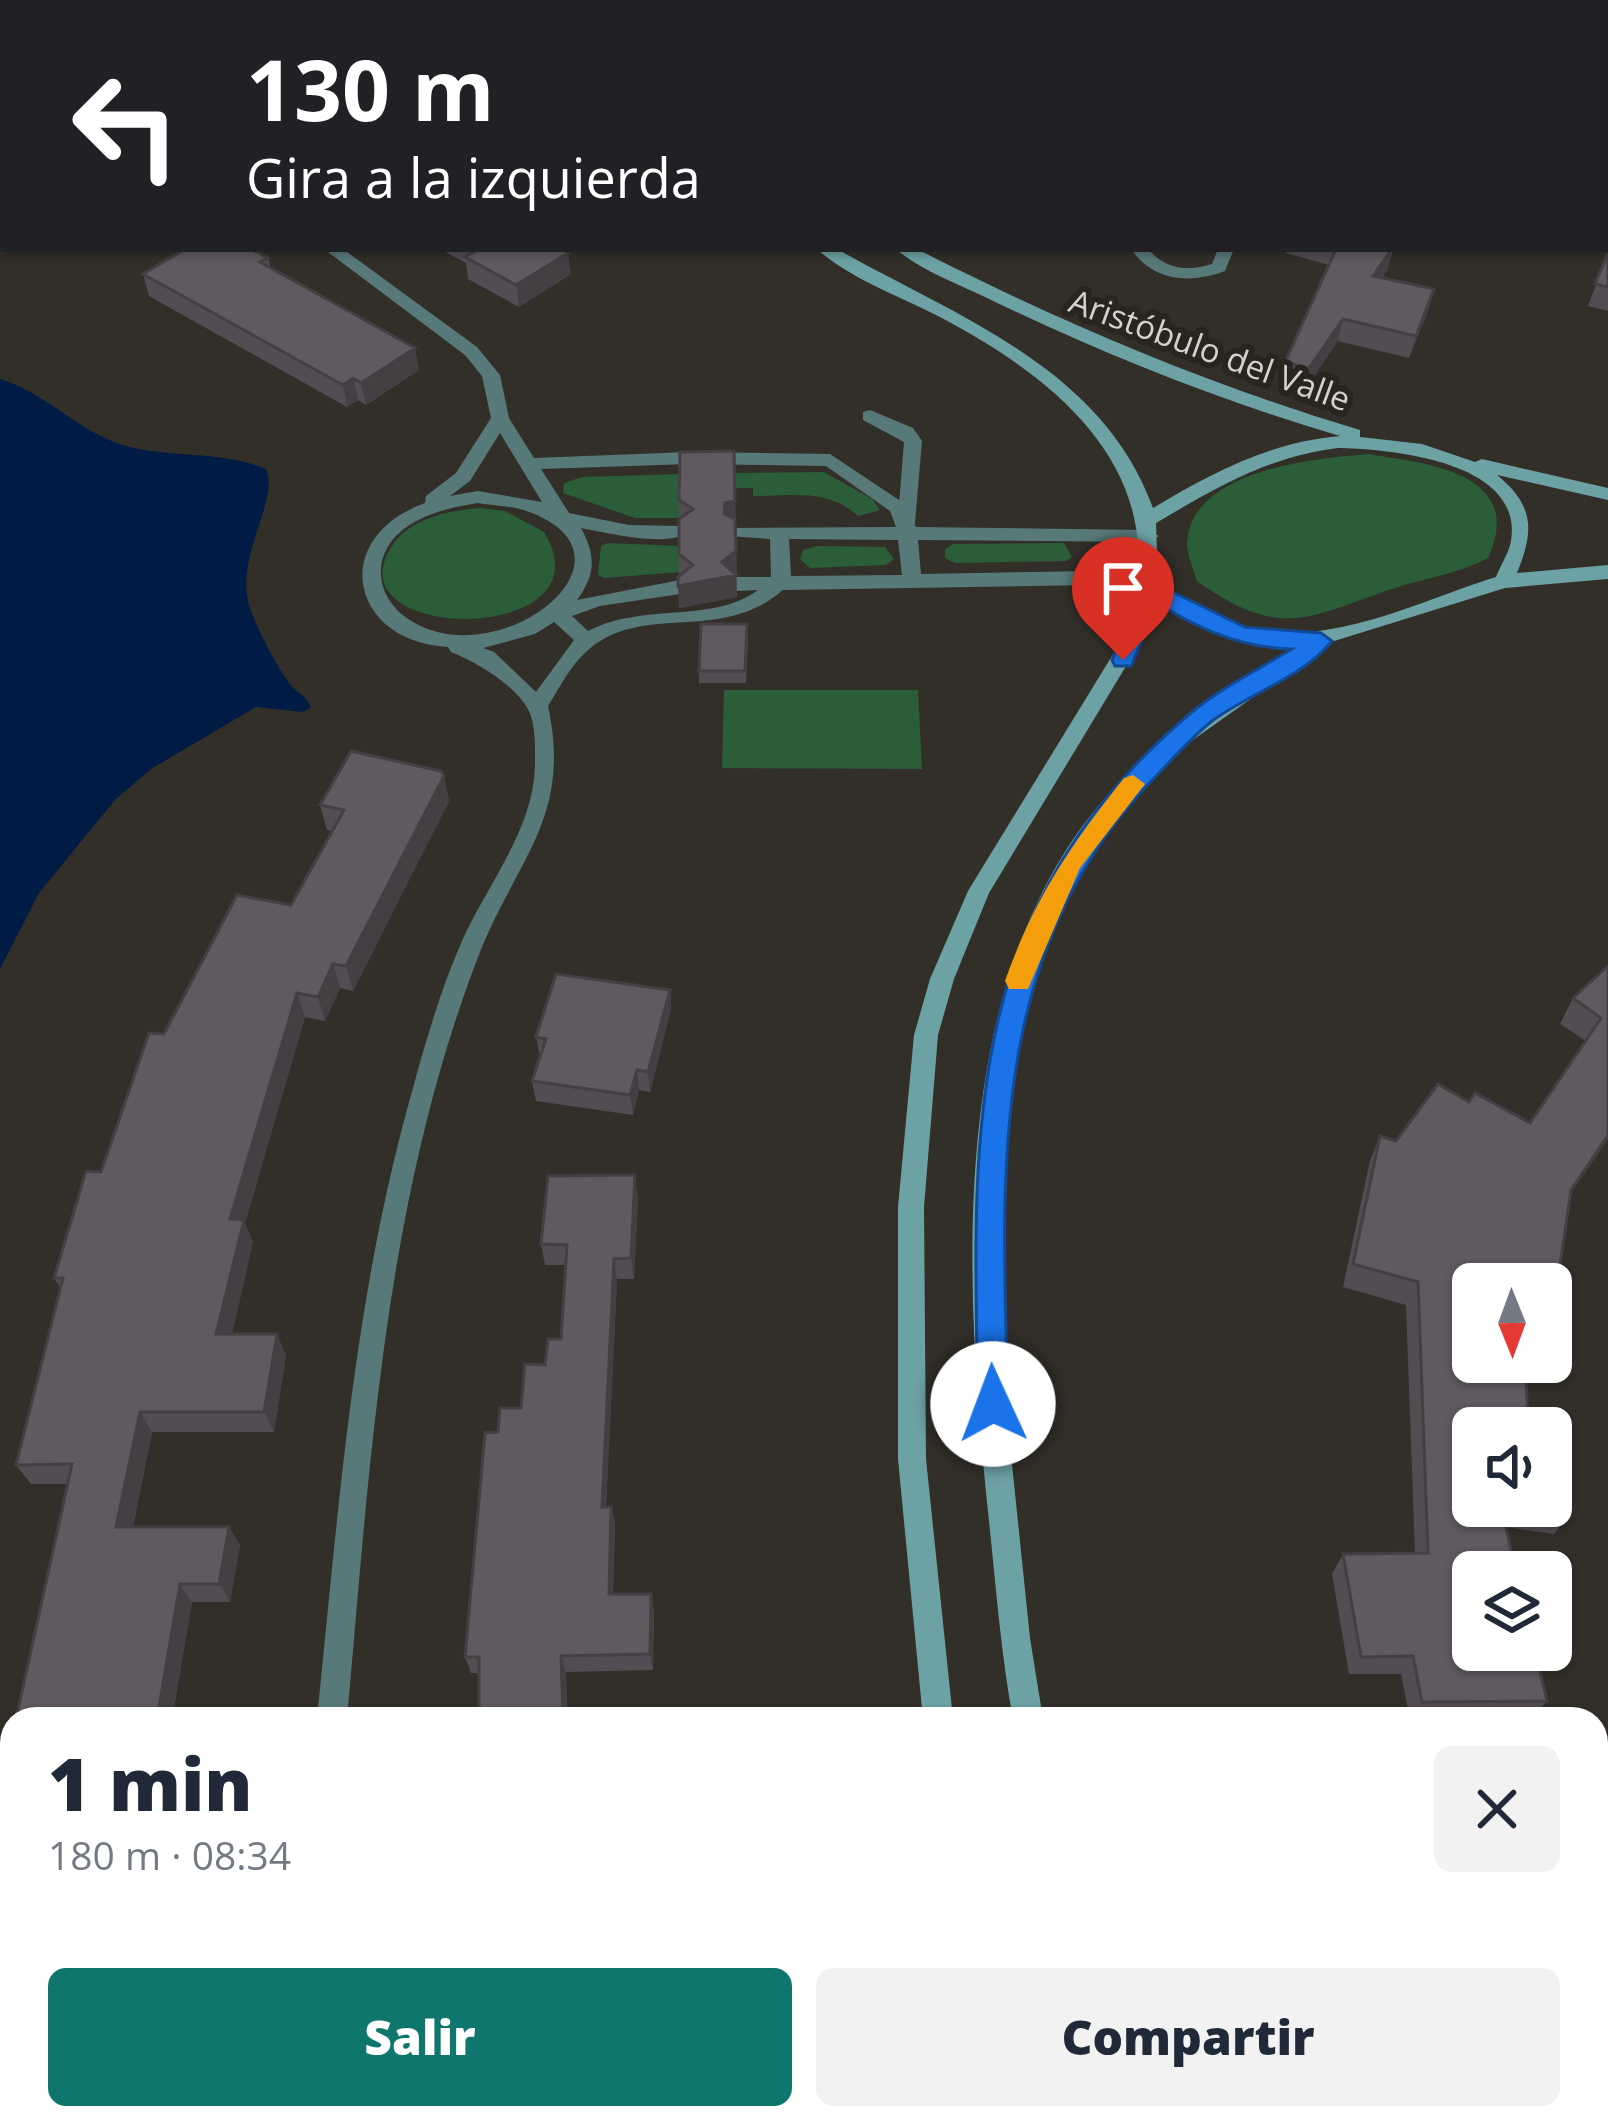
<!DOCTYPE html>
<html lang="es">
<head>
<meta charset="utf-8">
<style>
	:root { --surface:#fff; --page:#f2f2f3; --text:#1f2937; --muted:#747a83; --accent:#0f766e }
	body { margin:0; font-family:"Open Sans",sans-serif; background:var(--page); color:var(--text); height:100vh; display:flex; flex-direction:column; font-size:45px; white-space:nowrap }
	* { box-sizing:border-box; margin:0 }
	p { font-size:39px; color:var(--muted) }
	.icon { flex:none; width:66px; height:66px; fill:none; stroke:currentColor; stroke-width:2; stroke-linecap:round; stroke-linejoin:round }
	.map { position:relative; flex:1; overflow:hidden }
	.drawer { position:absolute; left:0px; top:1707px; width:1608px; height:423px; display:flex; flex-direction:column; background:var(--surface); border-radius:36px 36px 0 0; box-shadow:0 3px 9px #0004 }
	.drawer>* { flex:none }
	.hud { position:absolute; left:0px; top:0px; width:1608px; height:252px; box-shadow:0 3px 9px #0004; background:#202124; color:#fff; overflow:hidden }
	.needle { width:78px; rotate:179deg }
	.tools { position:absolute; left:1452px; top:1263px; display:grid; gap:24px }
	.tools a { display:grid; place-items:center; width:120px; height:120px; border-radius:18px; background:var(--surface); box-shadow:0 3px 9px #0004; font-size:60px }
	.pin { position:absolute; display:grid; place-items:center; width:102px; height:102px; color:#fff; margin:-123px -51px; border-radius:50% 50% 50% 0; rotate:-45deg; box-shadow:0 0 12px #0007 }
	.pin .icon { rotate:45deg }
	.me { position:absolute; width:132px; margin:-66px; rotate:358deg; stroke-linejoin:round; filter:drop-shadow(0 0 9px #0008) }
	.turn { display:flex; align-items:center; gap:42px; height:252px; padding:0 48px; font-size:54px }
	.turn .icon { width:156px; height:156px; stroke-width:2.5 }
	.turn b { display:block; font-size:84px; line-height:102px }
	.round { display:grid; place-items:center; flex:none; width:126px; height:126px; border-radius:18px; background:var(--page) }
	.summary { display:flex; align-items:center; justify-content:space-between; height:204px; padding:0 48px }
	h1 { font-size:72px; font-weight:800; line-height:90px }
	.button { display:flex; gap:24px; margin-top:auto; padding:24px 48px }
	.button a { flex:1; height:138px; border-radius:18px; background:var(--accent); color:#fff; font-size:48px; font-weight:800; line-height:138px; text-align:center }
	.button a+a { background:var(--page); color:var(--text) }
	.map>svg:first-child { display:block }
	.green { fill:#2b5d38 }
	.water { fill:#011c44 }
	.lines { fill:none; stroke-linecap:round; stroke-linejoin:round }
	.lane { fill:#58797a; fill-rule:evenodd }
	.street { fill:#58797a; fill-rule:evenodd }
	.secondary { fill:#6da2a5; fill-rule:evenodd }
	.wall { fill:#534d53; fill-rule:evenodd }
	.shaded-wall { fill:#433f43 }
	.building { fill:#605a60; stroke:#433f43; stroke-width:3 }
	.route { fill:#1a73e8; stroke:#114b97; stroke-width:3 }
	.slow { fill:#f59e0b }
	.labels { text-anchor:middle; stroke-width:12; stroke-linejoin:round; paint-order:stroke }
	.far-street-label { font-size:33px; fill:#d4d2ce; stroke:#28251f }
</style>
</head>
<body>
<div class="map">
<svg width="1608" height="2128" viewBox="0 0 1608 2128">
	<rect width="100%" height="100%" fill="#322f29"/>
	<path class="green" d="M 1367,454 C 1427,463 1527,473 1488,558 C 1462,572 1436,576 1408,584 C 1314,612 1288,646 1197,581 C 1194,570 1187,555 1187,544 C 1190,469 1314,459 1367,454 Z
		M 824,472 L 872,499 L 880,510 L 858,516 C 828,488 792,496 753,496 L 753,488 L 735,488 L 735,473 Z
		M 681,474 L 681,518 L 635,518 L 563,493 L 564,483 L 582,477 Z
		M 480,508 L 505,511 L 544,532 C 613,645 334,645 390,549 C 408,518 447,511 480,508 Z
		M 608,543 L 680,546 L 680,572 L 605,578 L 598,575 L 601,546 Z
		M 1064,543 L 1072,557 L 1066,561 L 955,563 L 945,558 L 945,549 L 953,544 Z
		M 817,546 L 885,547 L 894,559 L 886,565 L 810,568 L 800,559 L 803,550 Z
		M 724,690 L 918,690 L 922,769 L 722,768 Z"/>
	<path class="water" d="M 0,379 C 49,394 81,435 130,447 C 175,458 223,451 266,469 C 280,499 235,556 249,605 C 256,627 274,661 287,680 C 294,692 305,693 311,707 L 303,712 L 256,707 L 151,769 L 115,800 L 39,893 L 0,969 Z"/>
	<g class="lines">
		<path class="lane" d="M 870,410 L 913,428 L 922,441 L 914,534 L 900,534 L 897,530 L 904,442 L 863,420 L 863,412 Z"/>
		<path class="street" d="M 1605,178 L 1608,179 L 1608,189 L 1605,188 Z
			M 324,249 L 343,249 L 477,347 L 500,375 L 509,418 L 534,458 L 689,452 L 830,454 L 905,504 L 916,527 L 1149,530 L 1159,536 L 1149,542 L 918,540 L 921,574 L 1151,570 L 1161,577 L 1151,584 L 783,590 C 720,645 643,601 587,651 C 570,666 560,687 548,706 C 572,817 518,857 480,952 C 385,1195 370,1462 347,1719 L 317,1719 C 338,1514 353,1306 408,1106 C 423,1051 439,993 462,941 C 487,885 534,829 535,765 C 535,749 536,727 529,711 C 517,686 475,661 451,652 L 448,647 C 350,642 328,538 425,503 L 426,496 L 456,473 L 491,418 L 482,376 L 465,355 ZM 500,433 L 542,502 L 478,491 L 450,496 L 470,481 ZM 689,464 L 826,466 L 890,511 L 896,527 L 729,528 L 729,536 L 770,539 L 771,577 L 737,577 L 727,584 L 737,591 L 758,590 C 712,624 644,602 588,631 L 572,616 L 600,606 L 680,594 L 690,587 L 680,580 L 577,600 C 596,574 596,556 581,528 C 608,533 668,548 690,532 L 680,526 L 629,525 L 569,513 L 541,469 ZM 478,503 C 495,506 516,506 532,513 C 648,559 501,674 413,622 C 373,599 369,552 408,526 C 429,512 454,507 478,503 ZM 789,539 L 898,540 L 902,575 L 791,576 ZM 554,622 L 574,640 L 536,692 L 494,652 L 483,648 L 535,634 Z
			M 1131,249 L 1148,249 C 1165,269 1187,272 1212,264 L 1218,249 L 1234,249 L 1225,271 C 1189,284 1154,282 1131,249 Z
			M 232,2118 L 266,2118 L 263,2128 L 229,2128 Z
			M 309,2118 L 343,2118 L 344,2128 L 310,2128 Z"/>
		<path class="secondary" d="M 204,0 L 228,0 L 230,3 L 206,3 Z
			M 327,0 L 354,0 L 356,3 L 329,3 Z
			M 817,249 L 837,249 C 957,317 1102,367 1153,508 C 1212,473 1270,442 1340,436 C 1218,400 1100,353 985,297 C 956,283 920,270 896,249 L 917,249 C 1060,322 1206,384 1360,430 L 1360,437 L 1422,444 L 1475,462 L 1482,459 L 1608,488 L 1608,500 L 1497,475 C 1535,506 1534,531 1517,573 L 1608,565 L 1608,579 L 1505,588 L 1331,642 L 1190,742 L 1130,799 L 1080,865 L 1046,935 L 1022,1018 L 1007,1107 L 1000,1200 L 1004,1387 L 1030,1638 L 1043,1719 L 1013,1719 C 1001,1654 996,1587 989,1521 C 967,1311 948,1042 1063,855 C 1119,764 1209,700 1298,645 C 1246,650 1199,627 1155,601 L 1146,633 L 989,893 L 954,979 L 938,1035 L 924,1207 L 926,1459 L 953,1719 L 923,1719 L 898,1459 L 898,1207 L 914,1035 L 930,979 L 968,891 L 1126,633 C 1177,477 1064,382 938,316 C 899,296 849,278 817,249 ZM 1338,448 C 1391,449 1524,461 1511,541 C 1509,553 1500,566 1496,577 C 1418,601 1325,651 1242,626 C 1211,617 1186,601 1158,585 L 1156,523 C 1215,488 1270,456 1338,448 Z
			M 989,2118 L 1023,2118 L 1026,2128 L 992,2128 Z
			M 1093,2118 L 1127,2118 L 1130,2128 L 1096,2128 Z"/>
	</g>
	<path class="wall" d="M 1605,60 L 1608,61 L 1608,142 L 1605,141 Z
		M 440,249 L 561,249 L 571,274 L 519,307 L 468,279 L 466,263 Z
		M 1287,249 L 1393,249 L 1388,268 L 1382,278 L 1428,311 L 1409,358 L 1338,341 L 1302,393 L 1281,382 L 1286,360 L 1329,265 L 1286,253 Z
		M 1608,253 L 1608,311 L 1588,306 Z
		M 268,258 L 271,269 L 415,348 L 419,370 L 366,405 L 358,400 L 347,407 L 149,296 L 143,274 Z
		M 734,451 L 737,597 L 679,608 L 679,500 Z
		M 748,635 L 746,683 L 699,683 L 699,671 Z
		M 444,776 L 449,801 L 353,991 L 340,988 L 325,1021 L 305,1017 L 245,1223 L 253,1242 L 232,1334 L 286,1355 L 274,1432 L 152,1432 L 133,1527 L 229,1527 L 240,1545 L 230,1602 L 192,1602 L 172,1719 L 16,1719 L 68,1484 L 31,1484 L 16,1465 L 61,1288 L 54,1278 L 101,1172 L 164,1034 L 291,905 L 332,831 L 327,830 L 320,805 Z
		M 1608,966 L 1608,1139 L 1570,1194 L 1552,1320 L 1551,1322 L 1551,1284 L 1473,1284 L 1528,1417 L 1554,1451 L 1569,1514 L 1554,1534 L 1506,1527 L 1547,1701 L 1531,1718 L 1410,1719 L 1401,1674 L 1349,1674 L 1332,1574 L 1343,1554 L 1415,1553 L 1406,1305 L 1343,1287 L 1370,1161 L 1380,1136 L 1396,1141 L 1469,1102 L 1530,1123 L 1586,1041 L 1560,1024 L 1573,998 ZM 1473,1428 L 1551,1506 L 1473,1506 Z
		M 670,990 L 671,1010 L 650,1092 L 639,1090 L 633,1115 L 536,1101 L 532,1081 L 540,1057 L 536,1037 Z
		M 638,1197 L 634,1279 L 617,1279 L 606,1507 L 611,1507 L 615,1524 L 613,1594 L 654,1610 L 653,1670 L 566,1672 L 567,1719 L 479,1719 L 479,1673 L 471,1673 L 465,1657 L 498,1432 L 521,1408 L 561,1339 L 566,1265 L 545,1265 L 541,1244 Z
		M 12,1737 L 12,1879 L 0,1879 L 0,1791 Z
		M 1596,1749 L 1608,1751 L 1607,1806 L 1596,1807 Z
		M 0,1949 L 12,2118 L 126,2118 L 123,2128 L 0,2128 Z
		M 1531,2118 L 1596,2118 L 1608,2128 L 1534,2128 Z"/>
	<path class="shaded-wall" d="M 3,222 L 3,249 L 5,249 L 0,253 L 0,224 Z
		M 1392,249 L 1388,268 L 1368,298 L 1373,276 Z
		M 568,253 L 571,274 L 519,307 L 516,285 Z
		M 1434,289 L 1428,311 L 1409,358 L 1416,336 Z
		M 1343,319 L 1338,341 L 1302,393 L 1307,371 Z
		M 415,348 L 419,370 L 366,405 L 361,383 Z
		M 353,378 L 358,400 L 347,407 L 343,385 Z
		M 734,451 L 737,573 L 733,575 L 736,575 L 737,597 L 679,608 L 678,586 L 722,577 L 724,514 Z
		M 444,776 L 449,801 L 353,991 L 346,966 Z
		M 333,964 L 340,988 L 325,1021 L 318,997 Z
		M 670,990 L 671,1010 L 650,1092 L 648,1072 Z
		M 297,993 L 305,1017 L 245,1223 L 253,1242 L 227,1355 L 216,1334 L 230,1219 Z
		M 637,1070 L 639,1090 L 633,1115 L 630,1095 Z
		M 1608,1135 L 1608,1139 L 1557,1213 L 1571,1190 Z
		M 635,1175 L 638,1197 L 634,1279 L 631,1258 Z
		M 614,1259 L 617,1279 L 605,1525 L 602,1507 Z
		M 277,1334 L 286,1355 L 274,1432 L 264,1412 Z
		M 140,1412 L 152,1432 L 129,1545 L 116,1527 Z
		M 611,1507 L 615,1524 L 612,1611 L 609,1594 Z
		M 229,1527 L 240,1545 L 230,1602 L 219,1584 Z
		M 180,1584 L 192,1602 L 172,1719 L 157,1719 Z
		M 651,1594 L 654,1610 L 653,1670 L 650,1654 Z
		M 561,1656 L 566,1672 L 567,1719 L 563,1719 Z
		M 104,2118 L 126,2118 L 123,2128 L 101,2128 Z"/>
	<path class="building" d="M 784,0 L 1135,0 L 1133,3 L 782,3 Z
		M 1275,0 L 1483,0 L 1494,3 L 1275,3 Z
		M 0,35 L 3,36 L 3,222 L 0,224 Z
		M 1605,60 L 1608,61 L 1608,118 L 1605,117 Z
		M 185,249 L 251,249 L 268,258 L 260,262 L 415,348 L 361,383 L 353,378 L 343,385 L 143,274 Z
		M 476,249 L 561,249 L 568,253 L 516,285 L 465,257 L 477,250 Z
		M 1336,249 L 1392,249 L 1373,276 L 1434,289 L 1416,336 L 1343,319 L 1307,371 L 1286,360 Z
		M 1608,253 L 1608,287 L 1595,284 Z
		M 734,451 L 735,501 L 725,503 L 724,514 L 735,519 L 736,551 L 722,562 L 736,575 L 678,586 L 678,577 L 693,565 L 679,554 L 679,519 L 693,509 L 679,500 L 680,452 Z
		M 701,624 L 747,624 L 745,671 L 699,671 Z
		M 351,751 L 441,771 L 444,776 L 346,966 L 333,964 L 318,997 L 297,993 L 230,1219 L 244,1220 L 216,1334 L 277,1334 L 264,1412 L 140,1412 L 116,1527 L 229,1527 L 219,1584 L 180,1584 L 157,1719 L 176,1719 L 16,1719 L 72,1464 L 16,1465 L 63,1278 L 54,1278 L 86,1171 L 101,1172 L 149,1033 L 164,1034 L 237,895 L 291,905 L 344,810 L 320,805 Z
		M 1608,966 L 1608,1135 L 1571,1190 L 1552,1320 L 1551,1284 L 1473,1284 L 1473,1362 L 1525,1362 L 1528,1417 L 1551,1419 L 1554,1451 L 1564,1452 L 1569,1514 L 1510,1506 L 1551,1506 L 1551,1428 L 1473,1428 L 1473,1506 L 1501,1506 L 1516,1572 L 1473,1572 L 1473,1650 L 1535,1650 L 1547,1701 L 1422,1702 L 1413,1656 L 1361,1657 L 1343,1554 L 1428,1553 L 1418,1282 L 1353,1264 L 1380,1136 L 1396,1141 L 1438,1084 L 1469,1102 L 1475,1093 L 1530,1123 L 1601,1018 L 1573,998 Z
		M 556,974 L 670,990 L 648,1072 L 637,1070 L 630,1095 L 532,1081 L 546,1039 L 536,1037 Z
		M 635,1175 L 631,1258 L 614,1259 L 602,1507 L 611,1507 L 609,1594 L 651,1594 L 650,1654 L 561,1656 L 563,1719 L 479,1719 L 479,1657 L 465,1657 L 485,1433 L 498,1432 L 500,1408 L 521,1408 L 525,1364 L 545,1365 L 548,1339 L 561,1339 L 567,1245 L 541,1244 L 548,1176 Z
		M 12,1737 L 12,1865 L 0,1866 L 0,1791 Z
		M 1607,1748 L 1608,1794 L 1596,1795 L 1596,1749 Z
		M 1596,1841 L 1604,1870 L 1596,1871 Z
		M 1596,1939 L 1608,1982 L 1608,2128 L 1550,2128 L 1547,2118 L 1596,2118 Z
		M 0,1949 L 12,1950 L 12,2118 L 104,2118 L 101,2128 L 68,2128 L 0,2120 Z
		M 520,2118 L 628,2118 L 628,2128 L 520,2128 Z"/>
	<path class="route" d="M 1152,582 L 1245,627 L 1321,633 L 1332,641 C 1305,676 1248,694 1212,721 C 1193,736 1176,755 1160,772 C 985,947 1002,1174 1008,1404 L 1004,1414 L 993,1418 L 982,1414 L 978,1404 C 972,1129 962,905 1192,712 C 1221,688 1259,669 1292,649 C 1242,648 1199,630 1158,603 L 1131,666 L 1115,666 L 1112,660 L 1141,590 Z"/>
	<path class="slow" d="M 1133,775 L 1145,784 L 1080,868 L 1028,989 L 1009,989 L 1005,981 C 1034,899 1070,846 1124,778 Z"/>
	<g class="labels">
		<g class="far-street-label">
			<text transform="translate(1210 350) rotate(20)" y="12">Aristóbulo del Valle</text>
		</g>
	</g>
</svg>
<div class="tools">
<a><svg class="needle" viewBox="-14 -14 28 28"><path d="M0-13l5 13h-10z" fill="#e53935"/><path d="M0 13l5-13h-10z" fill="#747a83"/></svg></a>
<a><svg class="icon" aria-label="sound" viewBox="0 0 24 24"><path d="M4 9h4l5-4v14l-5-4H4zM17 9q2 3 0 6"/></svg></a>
<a><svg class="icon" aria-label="layers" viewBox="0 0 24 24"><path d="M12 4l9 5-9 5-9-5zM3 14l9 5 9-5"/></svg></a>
</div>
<div class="pin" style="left:1123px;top:660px;background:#d93025"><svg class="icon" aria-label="arrive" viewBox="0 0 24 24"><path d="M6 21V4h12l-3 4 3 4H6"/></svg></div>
<svg class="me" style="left:993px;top:1404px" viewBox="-20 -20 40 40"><circle r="19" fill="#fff"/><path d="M0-13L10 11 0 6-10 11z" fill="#1a73e8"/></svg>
<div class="hud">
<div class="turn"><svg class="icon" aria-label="left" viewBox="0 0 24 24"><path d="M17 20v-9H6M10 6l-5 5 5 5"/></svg><div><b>130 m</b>Gira a la izquierda</div></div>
</div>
<section class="drawer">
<div class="summary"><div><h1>1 min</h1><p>180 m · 08:34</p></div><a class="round"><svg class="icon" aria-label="close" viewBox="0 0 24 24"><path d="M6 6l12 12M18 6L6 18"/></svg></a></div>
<div class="button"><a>Salir</a><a>Compartir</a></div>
</section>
</div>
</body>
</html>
